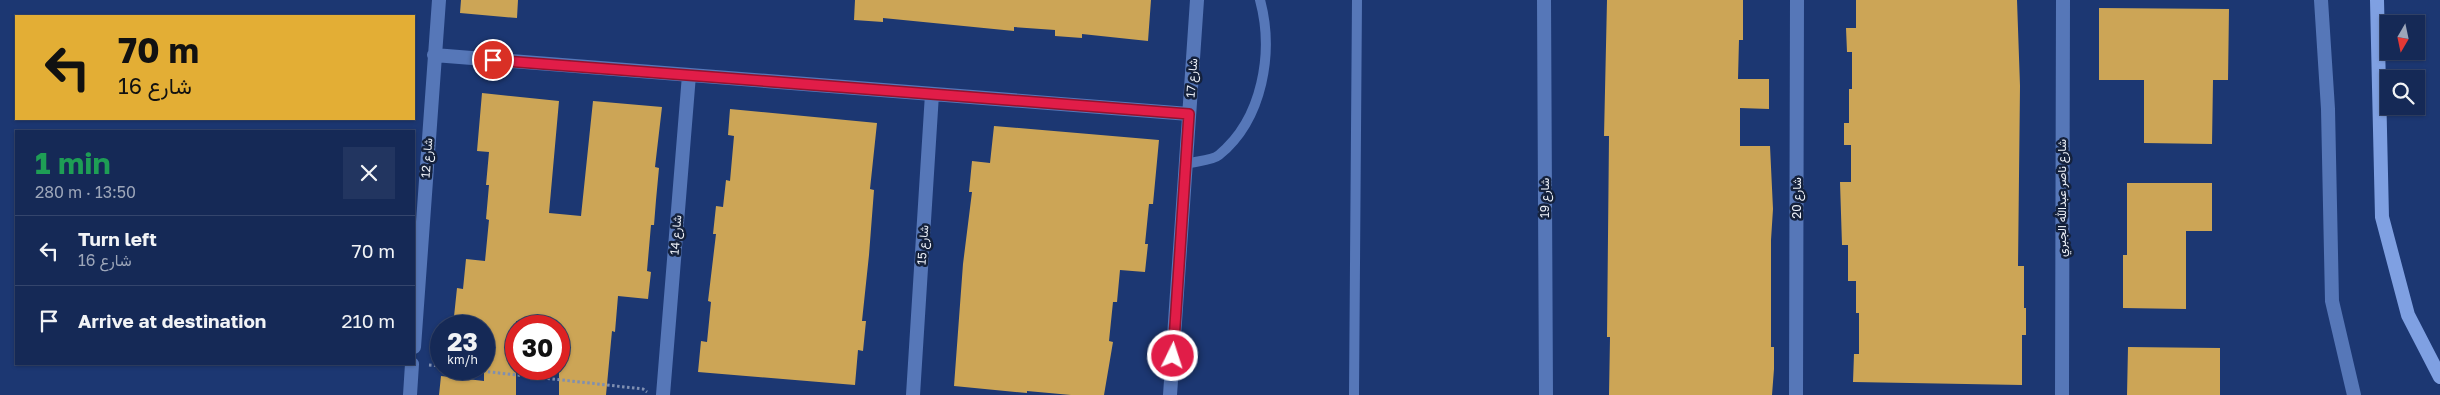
<!DOCTYPE html>
<html lang="en">
<head>
<meta charset="utf-8">
<style>
	:root { --surface:#152956; --page:#223560; --text:#f1f3f6; --muted:#9da6b9; --line:#34456c }
	body { margin:0; font-family:"Golos Text",Vazirmatn,sans-serif; background:var(--page); color:var(--text); height:100vh; display:flex; flex-direction:column; font-size:19px; white-space:nowrap }
	* { box-sizing:border-box; margin:0 }
	p { font-size:16px; color:var(--muted) }
	.icon { flex:none; width:28px; height:28px; fill:none; stroke:currentColor; stroke-width:2; stroke-linecap:round; stroke-linejoin:round }
	.map { position:relative; flex:1; overflow:hidden }
	.details { position:absolute; left:15px; top:130px; width:400px; height:235px; display:flex; flex-direction:column; background:var(--surface); border-radius:0px; box-shadow:0 1px 4px #0004,0 0 0 1px var(--line) }
	.details>* { flex:none }
	.top-card { position:absolute; left:15px; top:15px; width:400px; height:105px; border-radius:0px; box-shadow:0 1px 4px #0004,0 0 0 1px var(--line); background:#e3ae35; color:#111; overflow:hidden }
	.needle { width:32px; rotate:189deg }
	.buttons { position:absolute; left:2380px; top:15px; display:grid; gap:10px }
	.buttons a { display:grid; place-items:center; width:45px; height:45px; border-radius:0px; background:var(--surface); box-shadow:0 1px 4px #0004,0 0 0 1px var(--line); font-size:25px }
	.speed { position:absolute; left:430px; top:315px; display:flex; gap:10px; font-size:25px; font-weight:700; text-align:center }
	.speed>* { display:grid; place-content:center; width:65px; height:65px; border-radius:50%; background:var(--surface); box-shadow:0 1px 4px #0004,0 0 0 1px var(--line); line-height:1 }
	.speed small { font-size:12px; font-weight:400 }
	.speed .limit { border:8px solid #d22; background:#fff; color:#111 }
	.pin { position:absolute; display:grid; place-items:center; width:42px; height:42px; color:#fff; margin:-21px; border:2px solid #fff; border-radius:50%; box-shadow:0 1px 5px #0007 }
	.me { position:absolute; width:55px; margin:-28px; rotate:4deg; stroke-linejoin:round; filter:drop-shadow(0 0 4px #0008) }
	.turn { display:flex; align-items:center; gap:18px; height:105px; padding:0 20px; font-size:22px }
	.turn .icon { width:65px; height:65px; stroke-width:2.5 }
	.turn b { display:block; font-size:35px; line-height:42px }
	.round { display:grid; place-items:center; flex:none; width:52px; height:52px; border-radius:0px; background:var(--page) }
	.summary { display:flex; align-items:center; justify-content:space-between; height:85px; padding:0 20px }
	h1 { font-size:30px; font-weight:700; line-height:38px; color:#1e9e55 }
	ul { padding:0; list-style:none }
	li { display:flex; align-items:center; gap:15px; height:70px; padding:0 20px; border-top:1px solid var(--line) }
	li div { flex:1 }
	li b { display:block; font-size:19px }
	li em { font-style:normal }
	.map>svg:first-child { display:block }
	.building { fill:#cca556 }
	.lines { fill:none; stroke-linecap:round; stroke-linejoin:round }
	.path { stroke:#7f8fb1; stroke-width:3; stroke-dasharray:2.5 2.5; stroke-linecap:butt }
	.service { stroke:#5677b8; stroke-width:10 }
	.minor { stroke:#5677b8; stroke-width:14 }
	.tertiary { stroke:#5677b8; stroke-width:14 }
	.trunk { stroke:#7fa0e2; stroke-width:14 }
	.route-casing { stroke:#92132f; stroke-width:12 }
	.route { stroke:#e11d48; stroke-width:9 }
	.labels { text-anchor:middle; stroke-width:5; stroke-linejoin:round; paint-order:stroke }
	.street-label { font-size:12px; fill:#edf1f8; stroke:#14213c }
</style>
</head>
<body>
<div class="map">
<svg width="2440" height="395" viewBox="0 0 2440 395">
	<rect width="100%" height="100%" fill="#1c3772"/>
	<path class="building" d="M 461,0 L 518,0 L 517,18 L 460,13 Z
		M 855,0 L 1151,0 L 1148,41 L 1082,34 L 1082,38 L 1055,36 L 1055,30 L 1014,27 L 1014,31 L 883,18 L 883,22 L 854,20 Z
		M 1607,0 L 1743,0 L 1743,40 L 1739,40 L 1738,79 L 1769,79 L 1769,109 L 1740,108 L 1740,146 L 1770,146 L 1773,209 L 1771,240 L 1771,347 L 1774,347 L 1774,369 L 1772,395 L 1609,395 L 1610,337 L 1607,337 L 1609,136 L 1604,136 Z
		M 1856,0 L 2017,0 L 2020,86 L 2018,266 L 2024,266 L 2024,308 L 2026,308 L 2026,335 L 2022,335 L 2022,385 L 1853,382 L 1854,354 L 1859,354 L 1859,313 L 1856,313 L 1856,281 L 1848,281 L 1848,245 L 1842,245 L 1840,182 L 1851,182 L 1851,145 L 1844,145 L 1844,123 L 1849,123 L 1849,89 L 1852,89 L 1852,52 L 1847,52 L 1846,28 L 1856,28 Z
		M 2099,8 L 2229,9 L 2228,80 L 2213,80 L 2212,144 L 2144,143 L 2144,80 L 2099,80 Z
		M 482,93 L 559,101 L 549,213 L 581,216 L 593,101 L 662,107 L 655,167 L 659,168 L 656,200 L 654,225 L 651,225 L 647,271 L 651,272 L 648,299 L 618,296 L 615,332 L 612,331 L 606,395 L 559,395 L 559,326 L 516,321 L 516,395 L 439,395 L 441,376 L 484,381 L 484,326 L 453,326 L 457,288 L 463,289 L 466,259 L 485,261 L 489,220 L 486,219 L 489,185 L 486,185 L 489,152 L 477,151 Z
		M 730,109 L 877,123 L 870,189 L 874,190 L 869,255 L 862,321 L 866,321 L 863,351 L 858,350 L 855,385 L 698,372 L 701,341 L 707,342 L 711,302 L 708,301 L 716,234 L 713,234 L 716,206 L 723,207 L 726,180 L 730,181 L 734,136 L 728,135 Z
		M 994,126 L 1159,140 L 1153,204 L 1149,204 L 1145,244 L 1148,244 L 1145,272 L 1120,270 L 1117,302 L 1113,302 L 1109,341 L 1113,342 L 1104,395 L 1071,395 L 1027,391 L 1027,393 L 954,386 L 963,264 L 972,192 L 969,192 L 972,161 L 990,163 Z
		M 2127,183 L 2212,183 L 2212,231 L 2186,231 L 2186,309 L 2123,308 L 2123,255 L 2127,255 Z
		M 2128,347 L 2220,348 L 2220,395 L 2127,395 Z"/>
	<g class="lines">
		<path class="path" d="M 429,365 L 441,366
			M 463,369 L 643,389 L 647,392"/>
		<path class="service" d="M 1186,164 C 1195,161 1212,161 1219,155 C 1263,119 1274,52 1260,0
			M 1354,395 L 1357,0"/>
		<path class="minor" d="M 1544,0 L 1546,395
			M 2321,0 L 2328,109 L 2332,301 L 2354,395
			M 434,55 L 1189,114
			M 414,347 L 439,0
			M 410,395 L 412,364
			M 663,395 L 689,75
			M 913,395 L 932,94
			M 1170,395 L 1197,0
			M 1796,395 L 1797,0"/>
		<path class="tertiary" d="M 2062,395 L 2063,0"/>
		<path class="trunk" d="M 2377,0 L 2382,217 L 2408,315 L 2440,377"/>
	</g>
	<g class="lines">
		<defs>
			<path id="route" d="M 493,60 L 1189,114 L 1173,356"/>
		</defs>
		<use href="#route" class="route-casing"/>
		<use href="#route" class="route"/>
	</g>
	<g class="labels">
		<g class="street-label">
			<text transform="translate(1192 78) rotate(-86)" y="4">شارع 17</text>
			<text transform="translate(427 158) rotate(-86)" y="4">شارع 12</text>
			<text transform="translate(1545 198) rotate(-90)" y="4">شارع 19</text>
			<text transform="translate(1797 198) rotate(-90)" y="4">شارع 20</text>
			<text transform="translate(2062 198) rotate(-90)" y="4">شارع ناصر عبدالله الجبري</text>
			<text transform="translate(676 235) rotate(-86)" y="4">شارع 14</text>
			<text transform="translate(923 245) rotate(-86)" y="4">شارع 15</text>
		</g>
	</g>
</svg>
<div class="buttons">
<a><svg class="needle" viewBox="-14 -14 28 28"><path d="M0-13l5 13h-10z" fill="#e53935"/><path d="M0 13l5-13h-10z" fill="#9da6b9"/></svg></a>
<a><svg class="icon" aria-label="search" viewBox="0 0 24 24"><circle cx="10" cy="10" r="6"/><path d="M15 15l6 6"/></svg></a>
</div>
<div class="speed"><div>23<small>km/h</small></div><div class="limit">30</div></div>
<div class="pin" style="left:493px;top:60px;background:#d93025"><svg class="icon" aria-label="arrive" viewBox="0 0 24 24"><path d="M6 21V4h12l-3 4 3 4H6"/></svg></div>
<svg class="me" style="left:1173px;top:356px" viewBox="-20 -20 40 40"><circle r="17" fill="#e11d48" stroke="#fff" stroke-width="3"/><path d="M0-11L8 9 0 5-8 9z" fill="#fff"/></svg>
<div class="top-card">
<div class="turn"><svg class="icon" aria-label="left" viewBox="0 0 24 24"><path d="M17 20v-9H6M10 6l-5 5 5 5"/></svg><div><b>70 m</b>شارع 16</div></div>
</div>
<section class="details">
<div class="summary"><div><h1>1 min</h1><p>280 m · 13:50</p></div><a class="round"><svg class="icon" aria-label="close" viewBox="0 0 24 24"><path d="M6 6l12 12M18 6L6 18"/></svg></a></div>
<ul>
<li><svg class="icon" aria-label="left" viewBox="0 0 24 24"><path d="M17 20v-9H6M10 6l-5 5 5 5"/></svg><div><b>Turn left</b><p>شارع 16</p></div><em>70 m</em></li>
<li><svg class="icon" aria-label="arrive" viewBox="0 0 24 24"><path d="M6 21V4h12l-3 4 3 4H6"/></svg><div><b>Arrive at destination</b></div><em>210 m</em></li>
</ul>
</section>
</div>
</body>
</html>
